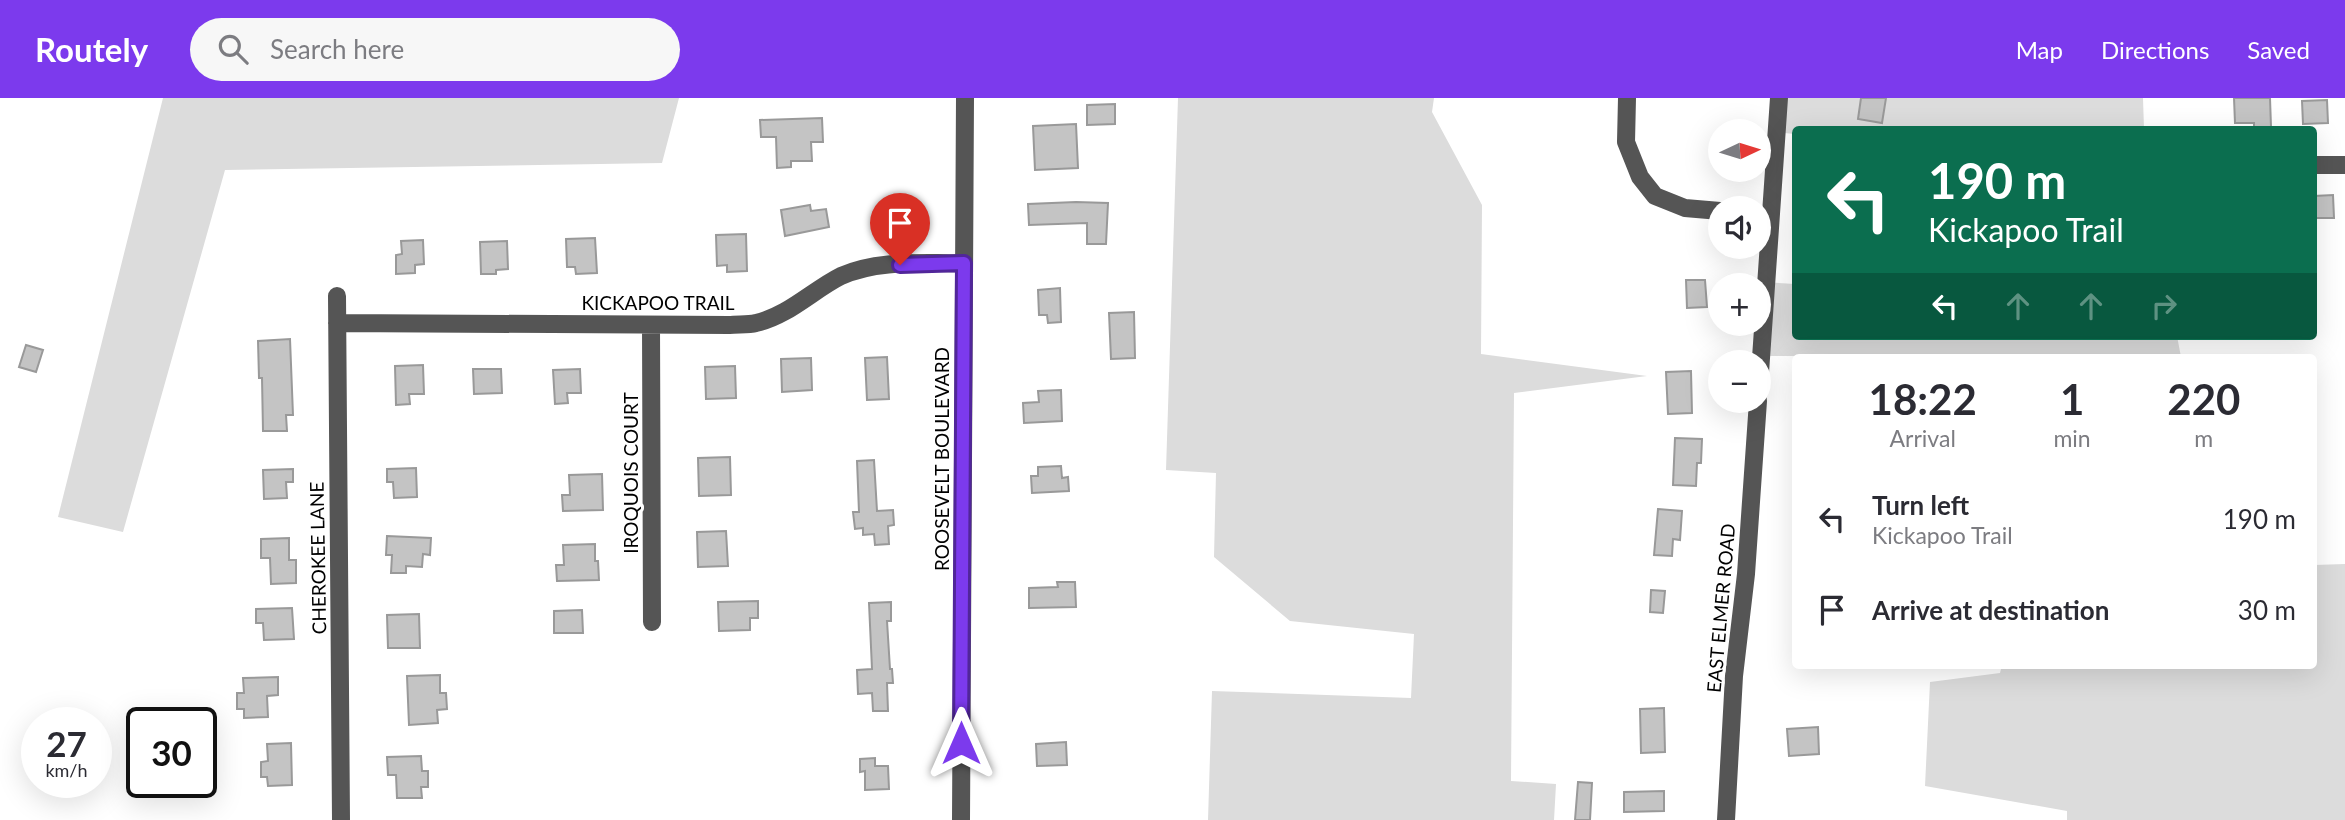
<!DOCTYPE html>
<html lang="en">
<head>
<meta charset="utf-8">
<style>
	:root { --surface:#fff; --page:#f7f7f7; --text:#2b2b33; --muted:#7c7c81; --accent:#7c3aed }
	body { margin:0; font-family:Lato,sans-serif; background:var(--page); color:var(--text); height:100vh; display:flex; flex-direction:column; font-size:26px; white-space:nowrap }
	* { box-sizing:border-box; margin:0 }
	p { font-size:23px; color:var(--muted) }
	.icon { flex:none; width:38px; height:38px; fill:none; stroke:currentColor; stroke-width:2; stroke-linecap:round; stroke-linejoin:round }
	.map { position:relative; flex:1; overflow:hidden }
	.sheet { position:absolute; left:1792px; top:256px; width:525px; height:315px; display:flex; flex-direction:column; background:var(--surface); border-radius:7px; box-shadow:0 7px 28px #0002 }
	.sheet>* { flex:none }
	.top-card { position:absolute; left:1792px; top:28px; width:525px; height:214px; border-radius:7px; box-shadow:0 7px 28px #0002; background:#0b6e4f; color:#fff; overflow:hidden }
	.needle { width:46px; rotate:86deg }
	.fabs { position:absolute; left:1708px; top:21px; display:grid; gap:14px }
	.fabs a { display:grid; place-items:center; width:63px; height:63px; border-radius:50%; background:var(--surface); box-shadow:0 7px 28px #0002; font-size:35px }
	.speed { position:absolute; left:21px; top:609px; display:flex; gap:14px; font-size:35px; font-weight:700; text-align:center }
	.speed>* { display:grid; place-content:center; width:91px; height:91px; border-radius:50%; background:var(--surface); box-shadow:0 7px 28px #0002; line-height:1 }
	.speed small { font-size:18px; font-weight:400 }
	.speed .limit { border:4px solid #111; border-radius:10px; background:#fff; color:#111 }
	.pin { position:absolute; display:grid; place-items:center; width:60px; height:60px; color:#fff; margin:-72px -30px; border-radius:50% 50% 50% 0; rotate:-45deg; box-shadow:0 0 7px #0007 }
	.pin .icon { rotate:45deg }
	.me { position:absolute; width:77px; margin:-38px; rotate:0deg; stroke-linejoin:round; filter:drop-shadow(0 0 5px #0008) }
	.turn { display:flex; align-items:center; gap:24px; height:147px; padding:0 21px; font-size:32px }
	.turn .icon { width:91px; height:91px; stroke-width:2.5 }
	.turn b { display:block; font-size:49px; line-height:60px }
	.lanes { display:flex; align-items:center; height:66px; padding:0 21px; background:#0003; justify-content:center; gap:35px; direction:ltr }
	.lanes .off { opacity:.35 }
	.eta { display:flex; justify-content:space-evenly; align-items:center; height:119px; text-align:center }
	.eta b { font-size:42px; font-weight:700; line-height:49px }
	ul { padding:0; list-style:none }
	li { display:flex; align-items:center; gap:21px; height:91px; padding:0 21px }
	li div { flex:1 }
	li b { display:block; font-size:26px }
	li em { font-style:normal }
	header { display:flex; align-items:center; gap:42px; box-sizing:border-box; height:98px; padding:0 35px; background:var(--accent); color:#fff }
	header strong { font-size:33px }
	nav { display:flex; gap:38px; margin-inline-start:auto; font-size:24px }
	.search { width:490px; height:63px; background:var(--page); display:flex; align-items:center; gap:18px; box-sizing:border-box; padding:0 24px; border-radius:38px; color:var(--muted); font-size:26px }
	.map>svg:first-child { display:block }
	.green { fill:#dcdcdc }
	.building { fill:#c4c4c4; stroke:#999; stroke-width:2 }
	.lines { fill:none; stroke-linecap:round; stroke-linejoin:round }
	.minor { stroke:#555; stroke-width:18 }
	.route-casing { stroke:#51269a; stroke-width:18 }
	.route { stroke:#7c3aed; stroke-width:12 }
	.labels { text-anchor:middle; stroke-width:6; stroke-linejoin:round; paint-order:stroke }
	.street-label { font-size:19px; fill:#000; stroke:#fff }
</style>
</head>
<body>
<header>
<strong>Routely</strong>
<div class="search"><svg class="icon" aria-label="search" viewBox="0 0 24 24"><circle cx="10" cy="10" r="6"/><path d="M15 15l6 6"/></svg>Search here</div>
<nav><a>Map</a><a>Directions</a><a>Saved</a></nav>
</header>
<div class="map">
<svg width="2345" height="722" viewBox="0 0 2345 722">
	<rect width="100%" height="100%" fill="#fff"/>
	<path class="green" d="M 163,0 L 679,0 L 662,65 L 225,72 L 123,434 L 58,419 Z
		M 1178,0 L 1434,0 L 1432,14 L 1482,107 L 1481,256 L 1647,278 L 1514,295 L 1511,683 L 1556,686 L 1554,722 L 1208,722 L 1212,593 L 1411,600 L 1414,536 L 1290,523 L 1214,459 L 1216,375 L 1166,372 Z
		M 1775,0 L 2143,0 L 2144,31 L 1796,32 L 1795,36 L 1774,34 Z
		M 1764,184 L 1795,186 L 1796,238 L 2177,238 L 2181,259 L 1758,258 Z
		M 2345,466 L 2345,722 L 2067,722 L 2067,713 L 1925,688 L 1930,584 L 2000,575 L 2002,567 L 2314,567 L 2314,467 Z"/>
	<path class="building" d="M 1861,0 L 1886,0 L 1882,25 L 1858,21 Z
		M 2234,0 L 2270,0 L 2271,29 L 2254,30 L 2254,25 L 2235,25 Z
		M 2327,2 L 2328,25 L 2303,26 L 2302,3 Z
		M 1115,6 L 1115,26 L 1087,27 L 1087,7 Z
		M 822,20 L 823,44 L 811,44 L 812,63 L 791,63 L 791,69 L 777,70 L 776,39 L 761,39 L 760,22 Z
		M 1076,26 L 1078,70 L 1035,72 L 1033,28 Z
		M 2333,97 L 2334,120 L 2314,120 L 2314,98 Z
		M 1076,104 L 1108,105 L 1106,146 L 1087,146 L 1087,125 L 1029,127 L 1028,106 Z
		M 810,107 L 811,113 L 826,111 L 829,129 L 785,138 L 781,112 Z
		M 746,136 L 747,173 L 727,174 L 727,167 L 717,168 L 716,137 Z
		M 595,140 L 597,175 L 576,176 L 575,169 L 567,169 L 566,141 Z
		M 423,142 L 424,166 L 415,167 L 415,175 L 396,176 L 396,157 L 402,156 L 401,143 Z
		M 507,143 L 508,171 L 496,172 L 496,176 L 481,176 L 480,144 Z
		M 1686,182 L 1705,182 L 1707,209 L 1687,210 Z
		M 1060,190 L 1061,224 L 1048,225 L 1047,217 L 1039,217 L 1038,192 Z
		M 1134,214 L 1135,260 L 1111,261 L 1109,215 Z
		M 290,241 L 293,317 L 286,317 L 287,333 L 263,333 L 262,280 L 259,280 L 258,243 Z
		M 26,247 L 43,252 L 36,274 L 19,269 Z
		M 887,259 L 889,301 L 867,302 L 865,260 Z
		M 811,260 L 812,292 L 782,294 L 781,261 Z
		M 423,267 L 424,296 L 409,296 L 410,306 L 396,307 L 395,268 Z
		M 735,268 L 736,300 L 706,301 L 705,269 Z
		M 473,271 L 501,271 L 502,295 L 474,296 Z
		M 580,271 L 581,295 L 567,295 L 568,305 L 555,306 L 553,272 Z
		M 1691,273 L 1692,315 L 1668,316 L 1666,274 Z
		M 1061,292 L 1062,323 L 1024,325 L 1023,305 L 1039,304 L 1038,293 Z
		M 1675,340 L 1702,341 L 1701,365 L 1697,365 L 1696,388 L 1673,387 Z
		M 730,359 L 731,397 L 699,398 L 698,360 Z
		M 874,362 L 877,413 L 893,412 L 894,427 L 888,428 L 889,446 L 875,447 L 874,436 L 863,437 L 863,430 L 855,431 L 853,414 L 859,414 L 857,363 Z
		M 1061,368 L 1062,380 L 1068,379 L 1069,393 L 1032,395 L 1031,378 L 1038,378 L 1038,369 Z
		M 416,370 L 417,399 L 394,400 L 393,384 L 387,384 L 387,371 Z
		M 293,371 L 293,384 L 286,384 L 287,400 L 264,401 L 263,372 Z
		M 602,376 L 603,412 L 563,413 L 562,397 L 570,397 L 569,377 Z
		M 1658,411 L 1682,413 L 1680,442 L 1673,441 L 1672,458 L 1654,457 Z
		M 726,433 L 728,468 L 698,469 L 697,434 Z
		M 387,438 L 431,440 L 430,457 L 423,456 L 422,469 L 406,468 L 406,475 L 391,475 L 392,457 L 386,457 Z
		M 289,440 L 289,462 L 296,462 L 296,485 L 271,486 L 270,460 L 261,460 L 261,441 Z
		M 595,446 L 595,463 L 598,463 L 599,482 L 557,483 L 556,467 L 564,467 L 563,447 Z
		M 1057,484 L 1075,484 L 1076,509 L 1029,510 L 1029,490 L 1058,489 Z
		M 1651,492 L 1665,493 L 1663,515 L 1650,514 Z
		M 758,503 L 758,520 L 750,520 L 750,532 L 719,533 L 718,504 Z
		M 891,504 L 891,523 L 887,523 L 890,571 L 892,571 L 893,585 L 887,585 L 888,613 L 873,613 L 872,595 L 858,596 L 857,572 L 872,571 L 869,505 Z
		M 292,510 L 294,541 L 264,542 L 263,525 L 256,525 L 256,511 Z
		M 582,512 L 583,535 L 554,535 L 554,513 Z
		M 419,516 L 420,550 L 388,550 L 387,517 Z
		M 440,577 L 440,595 L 446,595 L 447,611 L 437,612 L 438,625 L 409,627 L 407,578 Z
		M 278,579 L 278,597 L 267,598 L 268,619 L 244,620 L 244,611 L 237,611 L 237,595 L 244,595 L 243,580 Z
		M 1664,610 L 1665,654 L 1641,655 L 1640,611 Z
		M 1818,629 L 1819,656 L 1789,658 L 1787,631 Z
		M 1066,644 L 1067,667 L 1037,668 L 1036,646 Z
		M 291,645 L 292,687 L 268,688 L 267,679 L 261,679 L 261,664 L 268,663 L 267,646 Z
		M 421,658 L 422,673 L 428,673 L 428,689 L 421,689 L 422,700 L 397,700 L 396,677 L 388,677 L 387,659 Z
		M 875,660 L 875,668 L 888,668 L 889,691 L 865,692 L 865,673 L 860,674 L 860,661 Z
		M 1578,684 L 1592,685 L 1590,722 L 1575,722 Z
		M 1664,693 L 1664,713 L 1624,714 L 1624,694 Z"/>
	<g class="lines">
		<path class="minor" d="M 1627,0 L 1626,44 L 1640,79 L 1655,98 L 1685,110 L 1720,113
			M 2314,67 L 2345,67
			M 337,198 L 341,722
			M 337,225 L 729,227 C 738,226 748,227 756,225 C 788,218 813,192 841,178 C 879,161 924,166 964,165
			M 651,227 L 652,524
			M 1759,289 L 1779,0
			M 961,722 L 965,0
			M 1726,722 L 1734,578 L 1746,476 L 1758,303"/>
	</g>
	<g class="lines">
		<defs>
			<path id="route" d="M 900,167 L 964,165 L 961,645"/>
		</defs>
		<use href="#route" class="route-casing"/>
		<use href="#route" class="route"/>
	</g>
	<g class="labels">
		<g class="street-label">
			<text x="658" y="212">KICKAPOO TRAIL</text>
			<text transform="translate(942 361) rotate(-90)" y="7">ROOSEVELT BOULEVARD</text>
			<text transform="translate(631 375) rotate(-90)" y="7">IROQUOIS COURT</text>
			<text transform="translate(318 460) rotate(-91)" y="7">CHEROKEE LANE</text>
			<text transform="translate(1721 510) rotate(-85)" y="7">EAST ELMER ROAD</text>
		</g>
	</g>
</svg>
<div class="fabs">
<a><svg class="needle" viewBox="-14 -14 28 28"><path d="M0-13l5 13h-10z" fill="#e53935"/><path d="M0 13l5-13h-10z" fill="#7c7c81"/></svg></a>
<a><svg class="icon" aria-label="sound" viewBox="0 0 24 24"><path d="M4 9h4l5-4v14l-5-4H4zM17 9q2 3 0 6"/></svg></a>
<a>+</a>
<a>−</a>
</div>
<div class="speed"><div>27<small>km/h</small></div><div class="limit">30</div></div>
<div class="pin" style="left:900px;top:167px;background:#d93025"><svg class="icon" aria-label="arrive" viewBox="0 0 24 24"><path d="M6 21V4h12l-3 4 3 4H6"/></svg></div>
<svg class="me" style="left:961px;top:645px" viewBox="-20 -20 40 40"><path d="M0-17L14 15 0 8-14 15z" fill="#7c3aed" stroke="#fff" stroke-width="4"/></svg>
<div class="top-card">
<div class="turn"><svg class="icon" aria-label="left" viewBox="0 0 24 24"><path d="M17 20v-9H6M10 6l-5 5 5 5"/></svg><div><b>190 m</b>Kickapoo Trail</div></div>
<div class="lanes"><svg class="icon" aria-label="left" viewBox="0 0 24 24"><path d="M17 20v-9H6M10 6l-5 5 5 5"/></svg><svg class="icon off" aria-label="ahead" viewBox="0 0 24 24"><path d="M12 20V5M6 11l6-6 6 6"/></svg><svg class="icon off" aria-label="ahead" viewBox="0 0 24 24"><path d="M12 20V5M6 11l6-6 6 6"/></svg><svg class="icon off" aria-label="right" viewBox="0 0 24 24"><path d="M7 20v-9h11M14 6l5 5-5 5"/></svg></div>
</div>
<section class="sheet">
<div class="eta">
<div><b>18:22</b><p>Arrival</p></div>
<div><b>1</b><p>min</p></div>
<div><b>220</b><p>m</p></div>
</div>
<ul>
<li><svg class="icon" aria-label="left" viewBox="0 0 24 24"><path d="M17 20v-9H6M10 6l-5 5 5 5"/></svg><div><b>Turn left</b><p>Kickapoo Trail</p></div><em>190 m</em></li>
<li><svg class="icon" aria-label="arrive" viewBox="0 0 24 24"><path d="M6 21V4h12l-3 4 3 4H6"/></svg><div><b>Arrive at destination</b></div><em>30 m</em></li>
</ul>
</section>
</div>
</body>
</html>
